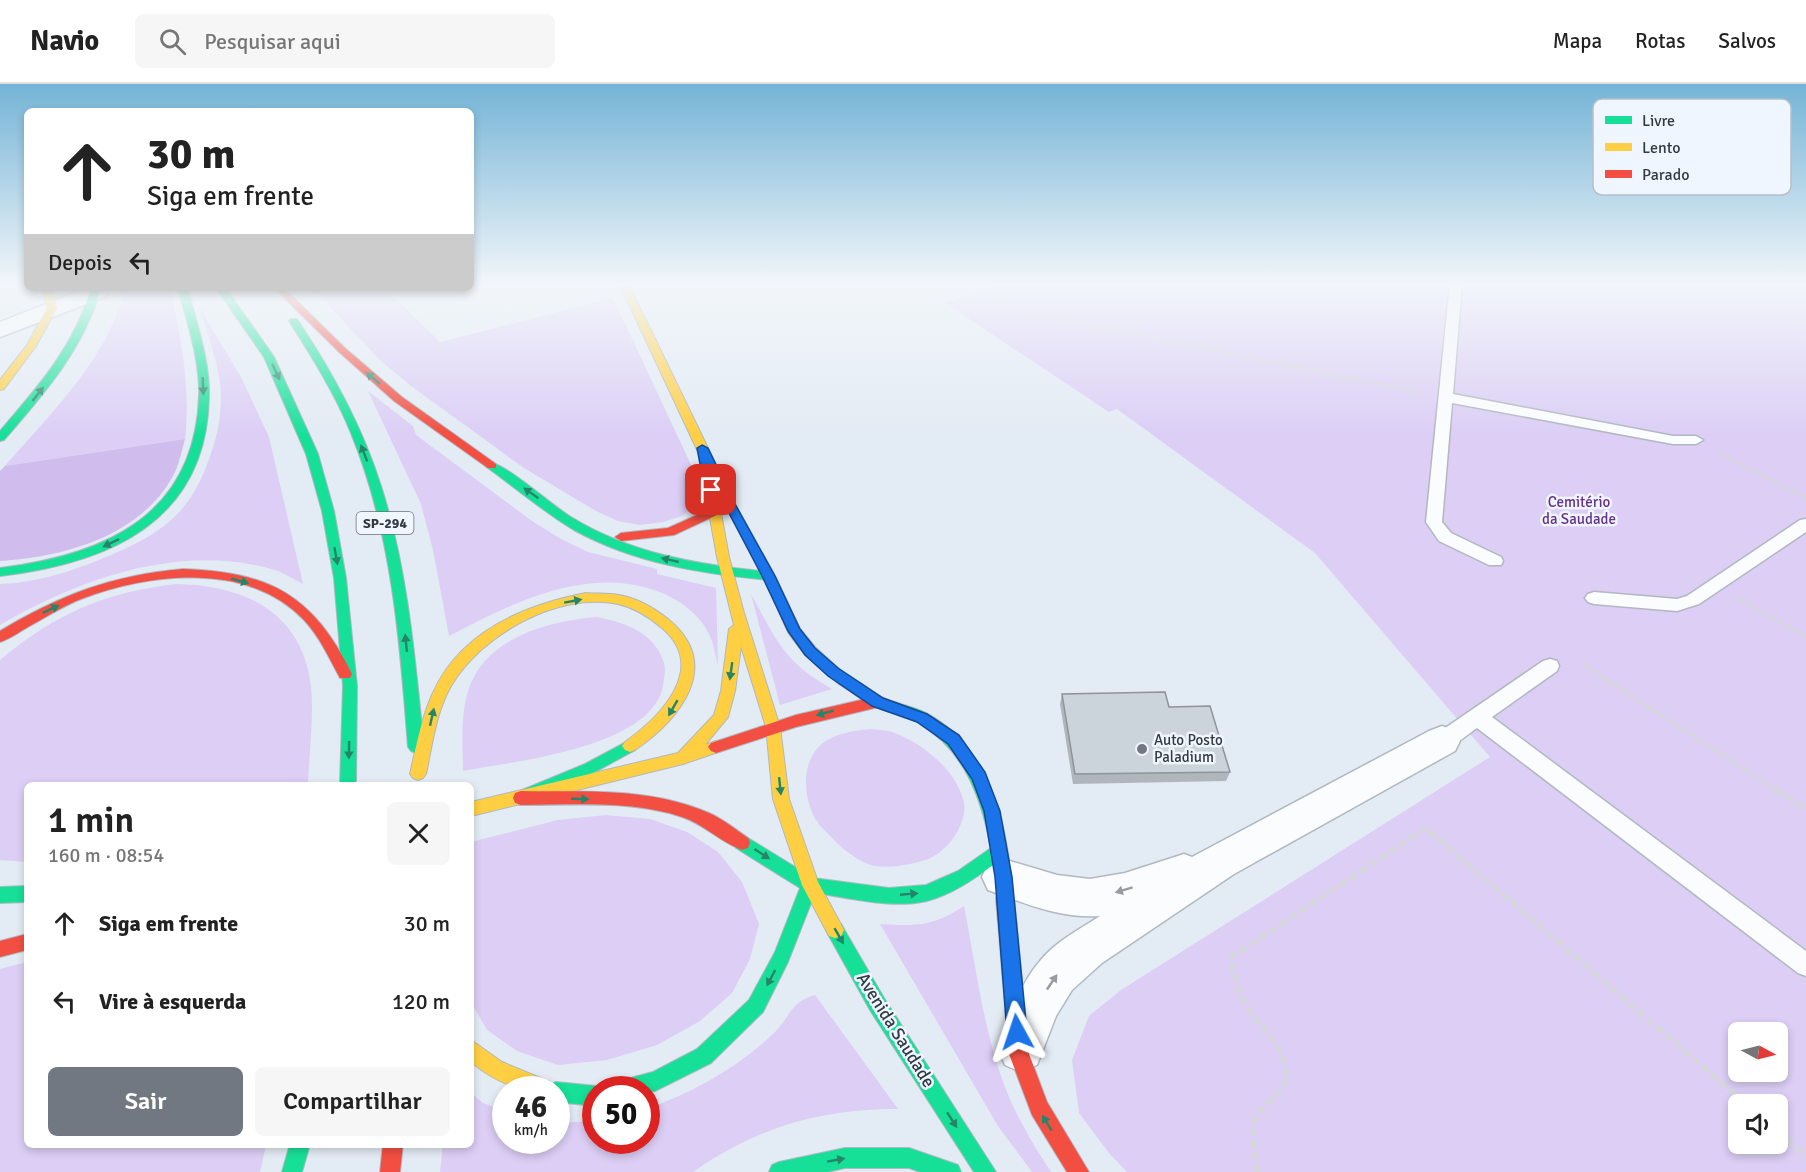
<!DOCTYPE html>
<html lang="pt">
<head>
<meta charset="utf-8">
<style>
	:root { --surface:#fff; --page:#f6f6f6; --text:#222; --muted:#767676; --line:#e0e0e0; --accent:#717881 }
	body { margin:0; font-family:Signika,sans-serif; background:var(--page); color:var(--text); height:100vh; display:flex; flex-direction:column; font-size:22px; white-space:nowrap }
	* { box-sizing:border-box; margin:0 }
	p { font-size:20px; color:var(--muted) }
	.icon { flex:none; width:33px; height:33px; fill:none; stroke:currentColor; stroke-width:2; stroke-linecap:round; stroke-linejoin:round }
	.map { position:relative; flex:1; overflow:hidden }
	.panel { position:absolute; left:24px; top:698px; width:450px; height:366px; display:flex; flex-direction:column; background:var(--surface); border-radius:9px; box-shadow:0 3px 9px #0003 }
	.panel>* { flex:none }
	.hud { position:absolute; left:24px; top:24px; width:450px; height:183px; border-radius:9px; box-shadow:0 3px 9px #0003; background:#fff; color:var(--text); overflow:hidden }
	.needle { width:39px; rotate:97deg }
	.buttons { position:absolute; left:1728px; top:938px; display:grid; gap:12px }
	.buttons a { display:grid; place-items:center; width:60px; height:60px; border-radius:9px; background:var(--surface); box-shadow:0 3px 9px #0003; font-size:30px }
	.speed { position:absolute; left:492px; top:992px; display:flex; gap:12px; font-size:30px; font-weight:700; text-align:center }
	.speed>* { display:grid; place-content:center; width:78px; height:78px; border-radius:50%; background:var(--surface); box-shadow:0 3px 9px #0003; line-height:1 }
	.speed small { font-size:15px; font-weight:400 }
	.speed .limit { border:9px solid #d22; background:#fff; color:#111 }
	.pin { position:absolute; display:grid; place-items:center; width:51px; height:51px; color:#fff; margin:-26px; border-radius:12px; box-shadow:0 3px 9px #0006 }
	.me { position:absolute; width:66px; margin:-33px; rotate:355deg; stroke-linejoin:round; filter:drop-shadow(0 0 4px #0008) }
	.turn { display:flex; align-items:center; gap:21px; height:126px; padding:0 24px; font-size:27px }
	.turn .icon { width:78px; height:78px; stroke-width:2.5 }
	.turn b { display:block; font-size:42px; line-height:51px }
	.then { display:flex; align-items:center; height:57px; padding:0 24px; background:#0003; gap:12px; font-size:22px }
	.round { display:grid; place-items:center; flex:none; width:63px; height:63px; border-radius:9px; background:var(--page) }
	.overview { display:flex; align-items:center; justify-content:space-between; height:102px; padding:0 24px }
	h1 { font-size:36px; font-weight:600; line-height:45px }
	.action { display:flex; gap:12px; margin-top:auto; padding:12px 24px }
	.action a { flex:1; height:69px; border-radius:9px; background:var(--accent); color:#fff; font-size:24px; font-weight:600; line-height:69px; text-align:center }
	.action a+a { background:var(--page); color:var(--text) }
	ul { padding:0; list-style:none }
	li { display:flex; align-items:center; gap:18px; height:78px; padding:0 24px }
	li div { flex:1 }
	li b { display:block; font-size:22px }
	li em { font-style:normal }
	header { display:flex; align-items:center; gap:36px; box-sizing:border-box; height:84px; padding:0 30px; background:var(--surface); border-bottom:2px solid var(--line) }
	header strong { font-size:28px }
	nav { display:flex; gap:33px; margin-inline-start:auto; font-size:21px }
	.search { width:420px; height:54px; background:var(--page); display:flex; align-items:center; gap:15px; box-sizing:border-box; padding:0 21px; border-radius:9px; color:var(--muted); font-size:22px }
	.map>svg:first-child { display:block }
	.green { fill:#dccef5; fill-rule:evenodd }
	.forest { fill:#d0bded }
	.lines { fill:none; stroke-linecap:round; stroke-linejoin:round }
	.lane-casing { stroke:#b1b8c0; stroke-width:3 }
	.street-casing { stroke:#b1b8c0; stroke-width:3 }
	.fast-casing { stroke:#b1b8c0; stroke-width:2 }
	.slow-casing { stroke:#b1b8c0; stroke-width:2 }
	.jam-casing { stroke:#b1b8c0; stroke-width:2 }
	.path-far2 { stroke:#d5d7da; stroke-width:3; stroke-dasharray:4.5 2; stroke-linecap:butt }
	.path-far1 { stroke:#d5d7da; stroke-width:4; stroke-dasharray:6 3; stroke-linecap:butt }
	.path { stroke:#d5d7da; stroke-width:5; stroke-dasharray:8 4; stroke-linecap:butt }
	.lane { fill:#fbfcfd; fill-rule:evenodd }
	.street { fill:#fbfcfd; fill-rule:evenodd }
	.fast { fill:#16e098; fill-rule:evenodd }
	.slow { fill:#ffcf43; fill-rule:evenodd }
	.jam { fill:#f24e42; fill-rule:evenodd }
	.wall { fill:#afb6bc }
	.building { fill:#cbd4db; stroke:#8e9499; stroke-width:1.5 }
	.oneway { fill:#268569 }
	.oneway2 { fill:#989ba0 }
	.route { fill:#1a73e8; stroke:#114b97; stroke-width:1.5 }
	.poi-dot { fill:#717881; stroke:#eff6ff; stroke-width:2 }
	.labels { text-anchor:middle; stroke-width:5; stroke-linejoin:round; paint-order:stroke }
	.shield { fill:#eff6ff; stroke:#6c727b; stroke-width:1.5 }
	.shield-label { font-size:14px; font-weight:bold; fill:#343a43 }
	.park-label { font-size:15px; fill:#65308c; stroke:#eff6ff }
	.poi-label { font-size:15px; fill:#343a43; stroke:#eff6ff; text-anchor:start }
	.near-street-label { font-size:18px; fill:#343a43; stroke:#eff6ff }
	.key { fill:#eff6ff; stroke:#b7bec7; stroke-width:1.5 }
	.key-label { font-size:16px; fill:#343a43 }
</style>
</head>
<body>
<header>
<strong>Navio</strong>
<div class="search"><svg class="icon" aria-label="search" viewBox="0 0 24 24"><circle cx="10" cy="10" r="6"/><path d="M15 15l6 6"/></svg>Pesquisar aqui</div>
<nav><a>Mapa</a><a>Rotas</a><a>Salvos</a></nav>
</header>
<div class="map">
<svg width="1806" height="1088" viewBox="0 0 1806 1088">
	<rect width="100%" height="100%" fill="#e3ebf4"/>
	<path class="green" d="M 1006,199 L 1806,199 L 1806,1088 L 1127,1088 L 1109,1069 L 1079,1029 L 1072,976 L 1089,932 L 1121,906 L 1490,673 L 1315,469 L 1117,325 L 1109,328 L 945,219 ZM 1738,948 L 1778,948 L 1778,987 L 1738,987 ZM 1738,1020 L 1778,1020 L 1778,1059 L 1738,1059 Z
		M 124,204 L 170,204 C 181,254 191,303 185,355 L 5,382 C 48,333 112,270 124,204 Z
		M 312,204 L 385,204 L 440,258 L 613,214 L 700,400 L 700,410 L 694,422 L 682,432 L 663,438 L 640,441 L 618,437 L 596,427 L 524,384 L 411,302 L 381,277 Z
		M 199,223 L 241,293 L 269,353 L 303,500 C 294,496 285,489 275,486 C 182,458 80,494 0,541 L 0,500 C 36,499 73,487 106,473 C 162,450 192,429 211,369 C 218,350 221,332 221,311 C 220,282 208,251 199,223 Z
		M 368,307 L 413,342 L 416,351 L 532,437 L 561,455 L 588,468 L 657,485 L 657,490 L 716,504 L 718,581 C 715,571 714,559 709,550 C 700,531 681,517 662,509 C 590,479 512,519 449,552 L 433,466 L 421,420 Z
		M 176,500 C 244,501 303,528 311,603 C 314,632 309,671 308,700 L 27,700 L 27,778 L 0,776 L 0,576 C 57,529 103,509 176,500 Z
		M 751,510 C 777,557 783,577 832,605 L 780,621 Z
		M 597,533 C 626,539 654,548 664,579 C 666,587 664,593 663,602 C 651,664 515,677 463,687 C 463,660 460,630 469,604 C 487,553 549,537 597,533 Z
		M 870,645 C 877,646 886,646 892,648 C 921,658 955,685 963,715 C 967,727 962,739 956,750 C 949,761 938,772 925,776 C 909,781 893,784 876,782 C 861,780 844,766 834,756 C 829,750 822,745 818,739 C 805,720 800,686 816,666 C 829,650 851,647 870,645 Z
		M 606,731 L 650,735 L 687,748 L 718,768 L 742,798 L 759,840 L 750,875 L 732,909 L 700,937 L 657,961 L 607,976 L 558,981 L 517,967 L 487,946 L 471,918 L 471,758 L 558,736 Z
		M 964,822 C 978,893 986,972 1020,1036 C 1029,1054 1040,1071 1051,1088 L 1032,1088 L 998,1042 L 880,840 C 917,842 932,843 964,822 Z
		M 27,878 L 27,1060 L 266,1061 L 260,1088 L 0,1088 L 0,885 Z
		M 815,911 L 898,1025 C 821,1025 757,1043 693,1088 L 440,1088 L 443,1061 L 471,1060 L 471,1009 L 483,1019 L 505,1027 L 506,1056 L 556,1056 L 557,1039 L 595,1037 L 596,1056 L 646,1056 L 647,1025 C 693,1008 740,983 776,947 C 791,931 791,918 815,911 Z"/>
	<path class="forest" d="M 185,355 C 182,365 180,376 176,386 C 145,451 66,473 0,477 L 0,387 L 5,382 Z"/>
	<g class="lines">
		<defs>
			<path id="lane" d="M 1450,199 L 1462,199 L 1453,310 L 1673,352 L 1696,352 L 1703,356 L 1696,360 L 1673,360 L 1452,319 L 1442,438 L 1451,449 L 1501,473 L 1503,477 L 1501,481 L 1489,481 L 1439,457 L 1426,438 Z
				M 1806,435 L 1806,448 L 1699,520 L 1677,527 L 1594,520 L 1588,518 L 1585,514 L 1588,510 L 1594,508 L 1677,515 L 1687,512 L 1800,436 Z
				M 1550,575 L 1557,577 L 1559,582 L 1557,587 L 1492,633 L 1806,867 L 1806,892 L 1798,889 L 1477,644 C 1465,652 1450,668 1435,663 L 1432,657 L 1435,651 L 1543,577 Z"/>
			<path id="street" d="M 87,204 L 105,204 L 108,208 L 105,213 L 0,253 L 0,238 Z
				M 1442,642 L 1455,647 L 1460,657 L 1455,667 L 1234,790 L 1102,879 L 1072,906 L 1056,932 L 1037,981 L 1021,988 L 1005,981 L 998,965 C 1009,935 1019,901 1040,877 C 1055,858 1080,845 1100,832 C 1061,835 1024,819 988,806 L 982,793 L 988,780 L 1003,775 L 1057,791 L 1090,795 L 1125,789 L 1184,770 L 1192,773 L 1429,647 Z"/>
			<path id="fast" d="M 91,204 L 101,204 C 84,265 44,310 4,356 L 0,357 L 0,347 C 38,303 75,261 91,204 Z
				M 178,204 L 188,204 C 196,239 210,275 209,312 C 207,438 109,479 0,492 L 0,484 C 105,471 195,432 199,312 C 200,275 187,239 178,204 Z
				M 216,204 L 226,204 L 274,273 L 318,370 L 334,427 L 346,494 L 357,602 L 356,700 L 340,700 L 343,602 L 334,494 L 322,427 L 306,370 L 264,273 Z
				M 291,235 L 297,235 C 332,287 362,342 381,402 C 408,486 415,575 424,663 L 421,667 L 416,669 L 411,667 L 408,663 C 400,557 392,449 351,349 C 335,310 312,273 289,237 Z
				M 492,379 C 511,384 551,421 571,433 C 631,470 700,481 769,488 L 775,492 L 769,496 C 702,490 634,479 574,446 C 544,428 517,405 488,384 L 486,382 Z
				M 844,591 C 858,595 870,607 883,614 C 897,620 913,622 926,629 C 978,657 1000,715 1008,770 C 1010,784 1017,806 1011,819 L 1005,822 L 999,819 L 993,781 C 974,795 951,811 927,817 C 891,825 851,814 815,809 L 788,878 L 763,928 L 711,979 L 655,1007 L 646,1009 L 646,1005 L 612,1005 L 615,998 L 653,988 L 697,965 L 749,916 L 775,868 L 800,804 L 736,764 L 734,759 L 736,754 L 742,752 L 748,754 L 813,794 L 889,804 L 926,801 L 958,787 L 991,764 C 981,712 964,665 917,638 C 905,631 891,629 878,624 C 864,618 852,608 839,600 L 837,596 L 839,592 Z
				M 630,656 L 635,658 L 638,662 L 635,666 L 595,688 L 527,719 L 521,721 L 515,719 L 513,714 L 515,709 L 585,680 Z
				M 27,802 L 27,818 L 0,819 L 0,803 Z
				M 835,838 L 841,840 L 884,914 L 996,1088 L 974,1088 L 870,926 L 829,852 L 826,846 L 829,840 Z
				M 556,998 L 596,1002 L 603,1005 L 596,1005 L 596,1022 L 556,1018 L 556,1005 L 547,1005 L 549,1001 Z
				M 290,1060 L 310,1060 L 302,1088 L 282,1088 Z
				M 845,1064 L 909,1064 L 958,1081 L 961,1088 L 920,1088 L 909,1084 L 845,1084 L 827,1088 L 769,1088 L 772,1081 L 779,1078 Z"/>
			<path id="slow" d="M 619,199 L 628,199 L 735,420 L 775,492 L 800,545 L 815,563 L 851,596 L 849,600 L 839,600 L 805,571 L 789,550 L 763,492 L 717,407 L 729,473 L 744,529 L 780,643 L 789,715 L 818,798 L 844,846 L 841,852 L 835,854 L 829,852 L 802,801 L 773,715 L 766,643 L 741,562 L 735,607 L 728,633 L 705,661 L 716,657 L 721,659 L 724,663 L 721,667 L 683,680 L 471,732 L 471,718 L 678,669 L 714,631 L 721,607 L 729,545 L 734,541 L 717,473 L 705,406 L 711,402 L 715,404 Z
				M 42,204 L 52,204 L 57,224 L 36,262 L 4,305 L 0,306 L 0,296 L 27,261 L 47,224 Z
				M 586,509 C 597,510 608,509 619,511 C 637,514 654,524 668,535 C 724,581 680,635 635,666 L 630,668 L 625,666 L 622,662 L 625,658 C 660,633 709,584 662,544 C 649,533 636,524 618,520 C 558,507 481,551 451,602 C 436,628 432,661 426,690 L 423,694 L 418,696 L 413,694 L 410,690 C 416,663 421,636 432,611 C 459,548 524,521 586,509 Z
				M 471,956 L 502,978 L 550,998 L 553,1005 C 515,1005 501,1002 471,978 Z"/>
			<path id="jam" d="M 274,204 L 284,204 L 345,264 L 402,313 L 496,380 L 496,384 L 488,384 L 394,317 L 339,268 Z
				M 715,423 L 721,427 L 719,430 L 674,451 L 621,457 L 615,453 L 621,449 L 668,444 Z
				M 183,485 C 270,488 313,511 352,590 L 350,594 L 340,594 C 329,574 320,553 304,536 C 247,476 146,489 76,517 C 60,524 44,534 28,543 C 19,548 10,555 0,558 L 0,547 C 60,511 113,491 183,485 Z
				M 878,612 L 883,614 L 885,618 L 883,622 L 796,643 L 716,669 L 711,667 L 708,663 L 711,659 L 796,631 Z
				M 521,707 C 583,708 650,703 709,729 C 723,735 735,745 748,754 L 750,759 L 748,764 L 742,766 C 720,758 704,740 682,733 C 631,716 574,721 521,721 L 515,719 L 513,714 L 515,709 Z
				M 1005,806 L 1011,809 L 1014,814 L 1029,970 L 1047,1018 L 1089,1088 L 1067,1088 L 1032,1031 L 1009,970 L 996,814 L 999,809 Z
				M 27,850 L 27,866 L 0,873 L 0,857 Z
				M 383,1060 L 403,1060 L 400,1088 L 380,1088 Z"/>
		</defs>
		<use href="#lane" class="lane-casing"/>
		<use href="#street" class="street-casing"/>
		<use href="#fast" class="fast-casing"/>
		<use href="#slow" class="slow-casing"/>
		<use href="#jam" class="jam-casing"/>
		<path class="path-far2" d="M 1039,199 L 1010,209 L 1004,219 L 1015,226 L 1420,308
			M 1716,367 L 1806,414"/>
		<path class="path-far1" d="M 1739,515 L 1806,553
			M 1584,581 L 1778,707"/>
		<path class="path" d="M 1776,705 L 1806,725
			M 1778,1047 L 1806,1072
			M 1257,1088 C 1256,1075 1250,1045 1256,1033 C 1264,1017 1288,1011 1286,988 C 1283,962 1265,948 1251,929 C 1239,913 1235,894 1230,874 L 1426,744 L 1746,1020"/>
		<use href="#lane" class="lane"/>
		<use href="#street" class="street"/>
		<use href="#fast" class="fast"/>
		<use href="#slow" class="slow"/>
		<use href="#jam" class="jam"/>
	</g>
	<path class="wall" d="M 1062,610 L 1230,688 L 1226,697 L 1073,700 L 1060,620 Z"/>
	<path class="building" d="M 1165,608 L 1169,623 L 1210,622 L 1230,688 L 1075,690 L 1062,610 Z"/>
	<defs><path id="oneway-solid" d="M-6-.8H1V-3.2L6.5 0L1 3.2V.8H-6Z" transform="scale(1.5)"/></defs>
	<g class="oneway">
		<use href="#oneway-solid" transform="translate(276 288) rotate(65)"/>
		<use href="#oneway-solid" transform="translate(373 294) rotate(-139)"/>
		<use href="#oneway-solid" transform="translate(203 302) rotate(88)"/>
		<use href="#oneway-solid" transform="translate(38 310) rotate(-52)"/>
		<use href="#oneway-solid" transform="translate(364 369) rotate(-111)"/>
		<use href="#oneway-solid" transform="translate(531 409) rotate(-145)"/>
		<use href="#oneway-solid" transform="translate(111 459) rotate(154)"/>
		<use href="#oneway-solid" transform="translate(336 472) rotate(80)"/>
		<use href="#oneway-solid" transform="translate(670 476) rotate(-167)"/>
		<use href="#oneway-solid" transform="translate(240 497) rotate(15)"/>
		<use href="#oneway-solid" transform="translate(573 517) rotate(-10)"/>
		<use href="#oneway-solid" transform="translate(51 525) rotate(-25)"/>
		<use href="#oneway-solid" transform="translate(406 559) rotate(-96)"/>
		<use href="#oneway-solid" transform="translate(731 587) rotate(98)"/>
		<use href="#oneway-solid" transform="translate(673 624) rotate(120)"/>
		<use href="#oneway-solid" transform="translate(825 629) rotate(164)"/>
		<use href="#oneway-solid" transform="translate(432 633) rotate(-77)"/>
		<use href="#oneway-solid" transform="translate(349 666) rotate(91)"/>
		<use href="#oneway-solid" transform="translate(780 702) rotate(84)"/>
		<use href="#oneway-solid" transform="translate(580 715) rotate(2)"/>
		<use href="#oneway-solid" transform="translate(762 770) rotate(33)"/>
		<use href="#oneway-solid" transform="translate(909 810) rotate(-5)"/>
		<use href="#oneway-solid" transform="translate(839 852) rotate(60)"/>
		<use href="#oneway-solid" transform="translate(771 894) rotate(118)"/>
		<use href="#oneway-solid" transform="translate(952 1036) rotate(57)"/>
		<use href="#oneway-solid" transform="translate(1047 1039) rotate(-121)"/>
		<use href="#oneway-solid" transform="translate(836 1076) rotate(-10)"/>
	</g>
	<g class="oneway2">
		<use href="#oneway-solid" transform="translate(1124 806) rotate(163)"/>
		<use href="#oneway-solid" transform="translate(1052 898) rotate(-56)"/>
	</g>
	<linearGradient id="sky" x2="0" y2="1"><stop stop-color="#74b4d6"/><stop offset="0.57" stop-color="#f2f6fa"/><stop offset="1" stop-color="#f2f6fa" stop-opacity="0"/></linearGradient>
	<rect width="1806" height="351" fill="url(#sky)"/>
	<path class="route" d="M 702,361 L 708,364 L 735,420 L 775,492 L 800,545 L 815,564 L 838,584 L 883,614 L 927,630 L 959,651 L 985,688 L 1000,727 L 1012,793 L 1027,948 L 1024,954 L 1017,957 L 1010,954 L 1007,948 L 995,793 L 984,727 L 972,695 L 948,660 L 917,638 L 872,622 L 828,592 L 805,571 L 788,547 L 762,492 L 717,406 L 711,410 L 705,406 L 697,364 Z"/>
	<circle class="poi-dot" cx="1142" cy="665" r="6"/>
	<g class="labels">
		<rect class="shield" x="356.5" y="428" width="57" height="22" rx="4.5"/>
		<g class="shield-label">
			<text x="385" y="444">SP-294</text>
		</g>
		<g class="park-label">
			<text x="1579" y="423">Cemitério<tspan x="1579" dy="17">da Saudade</tspan></text>
		</g>
		<g class="poi-label">
			<text x="1154" y="661">Auto Posto<tspan x="1154" dy="17">Paladium</tspan></text>
		</g>
		<g class="near-street-label">
			<text transform="translate(896 946) rotate(58)" y="6">Avenida Saudade</text>
		</g>
	</g>
	<rect x="1593" y="15" width="198" height="96" rx="9" class="key"/>
	<rect x="1605" y="32" width="27" height="8" fill="#16e098"/>
	<rect x="1605" y="59" width="27" height="8" fill="#ffcf43"/>
	<rect x="1605" y="86" width="27" height="8" fill="#f24e42"/>
	<g class="key-label">
		<text x="1642" y="42">Livre</text>
		<text x="1642" y="69">Lento</text>
		<text x="1642" y="96">Parado</text>
	</g>
</svg>
<div class="buttons">
<a><svg class="needle" viewBox="-14 -14 28 28"><path d="M0-13l5 13h-10z" fill="#e53935"/><path d="M0 13l5-13h-10z" fill="#767676"/></svg></a>
<a><svg class="icon" aria-label="sound" viewBox="0 0 24 24"><path d="M4 9h4l5-4v14l-5-4H4zM17 9q2 3 0 6"/></svg></a>
</div>
<div class="speed"><div>46<small>km/h</small></div><div class="limit">50</div></div>
<div class="pin" style="left:711px;top:406px;background:#d93025"><svg class="icon" aria-label="arrive" viewBox="0 0 24 24"><path d="M6 21V4h12l-3 4 3 4H6"/></svg></div>
<svg class="me" style="left:1017px;top:948px" viewBox="-20 -20 40 40"><path d="M0-17L14 15 0 8-14 15z" fill="#1a73e8" stroke="#fff" stroke-width="4"/></svg>
<div class="hud">
<div class="turn"><svg class="icon" aria-label="ahead" viewBox="0 0 24 24"><path d="M12 20V5M6 11l6-6 6 6"/></svg><div><b>30 m</b>Siga em frente</div></div>
<div class="then">Depois<svg class="icon" aria-label="left" viewBox="0 0 24 24"><path d="M17 20v-9H6M10 6l-5 5 5 5"/></svg></div>
</div>
<section class="panel">
<div class="overview"><div><h1>1 min</h1><p>160 m · 08:54</p></div><a class="round"><svg class="icon" aria-label="close" viewBox="0 0 24 24"><path d="M6 6l12 12M18 6L6 18"/></svg></a></div>
<ul>
<li><svg class="icon" aria-label="ahead" viewBox="0 0 24 24"><path d="M12 20V5M6 11l6-6 6 6"/></svg><div><b>Siga em frente</b></div><em>30 m</em></li>
<li><svg class="icon" aria-label="left" viewBox="0 0 24 24"><path d="M17 20v-9H6M10 6l-5 5 5 5"/></svg><div><b>Vire à esquerda</b></div><em>120 m</em></li>
</ul>
<div class="action"><a>Sair</a><a>Compartilhar</a></div>
</section>
</div>
</body>
</html>
